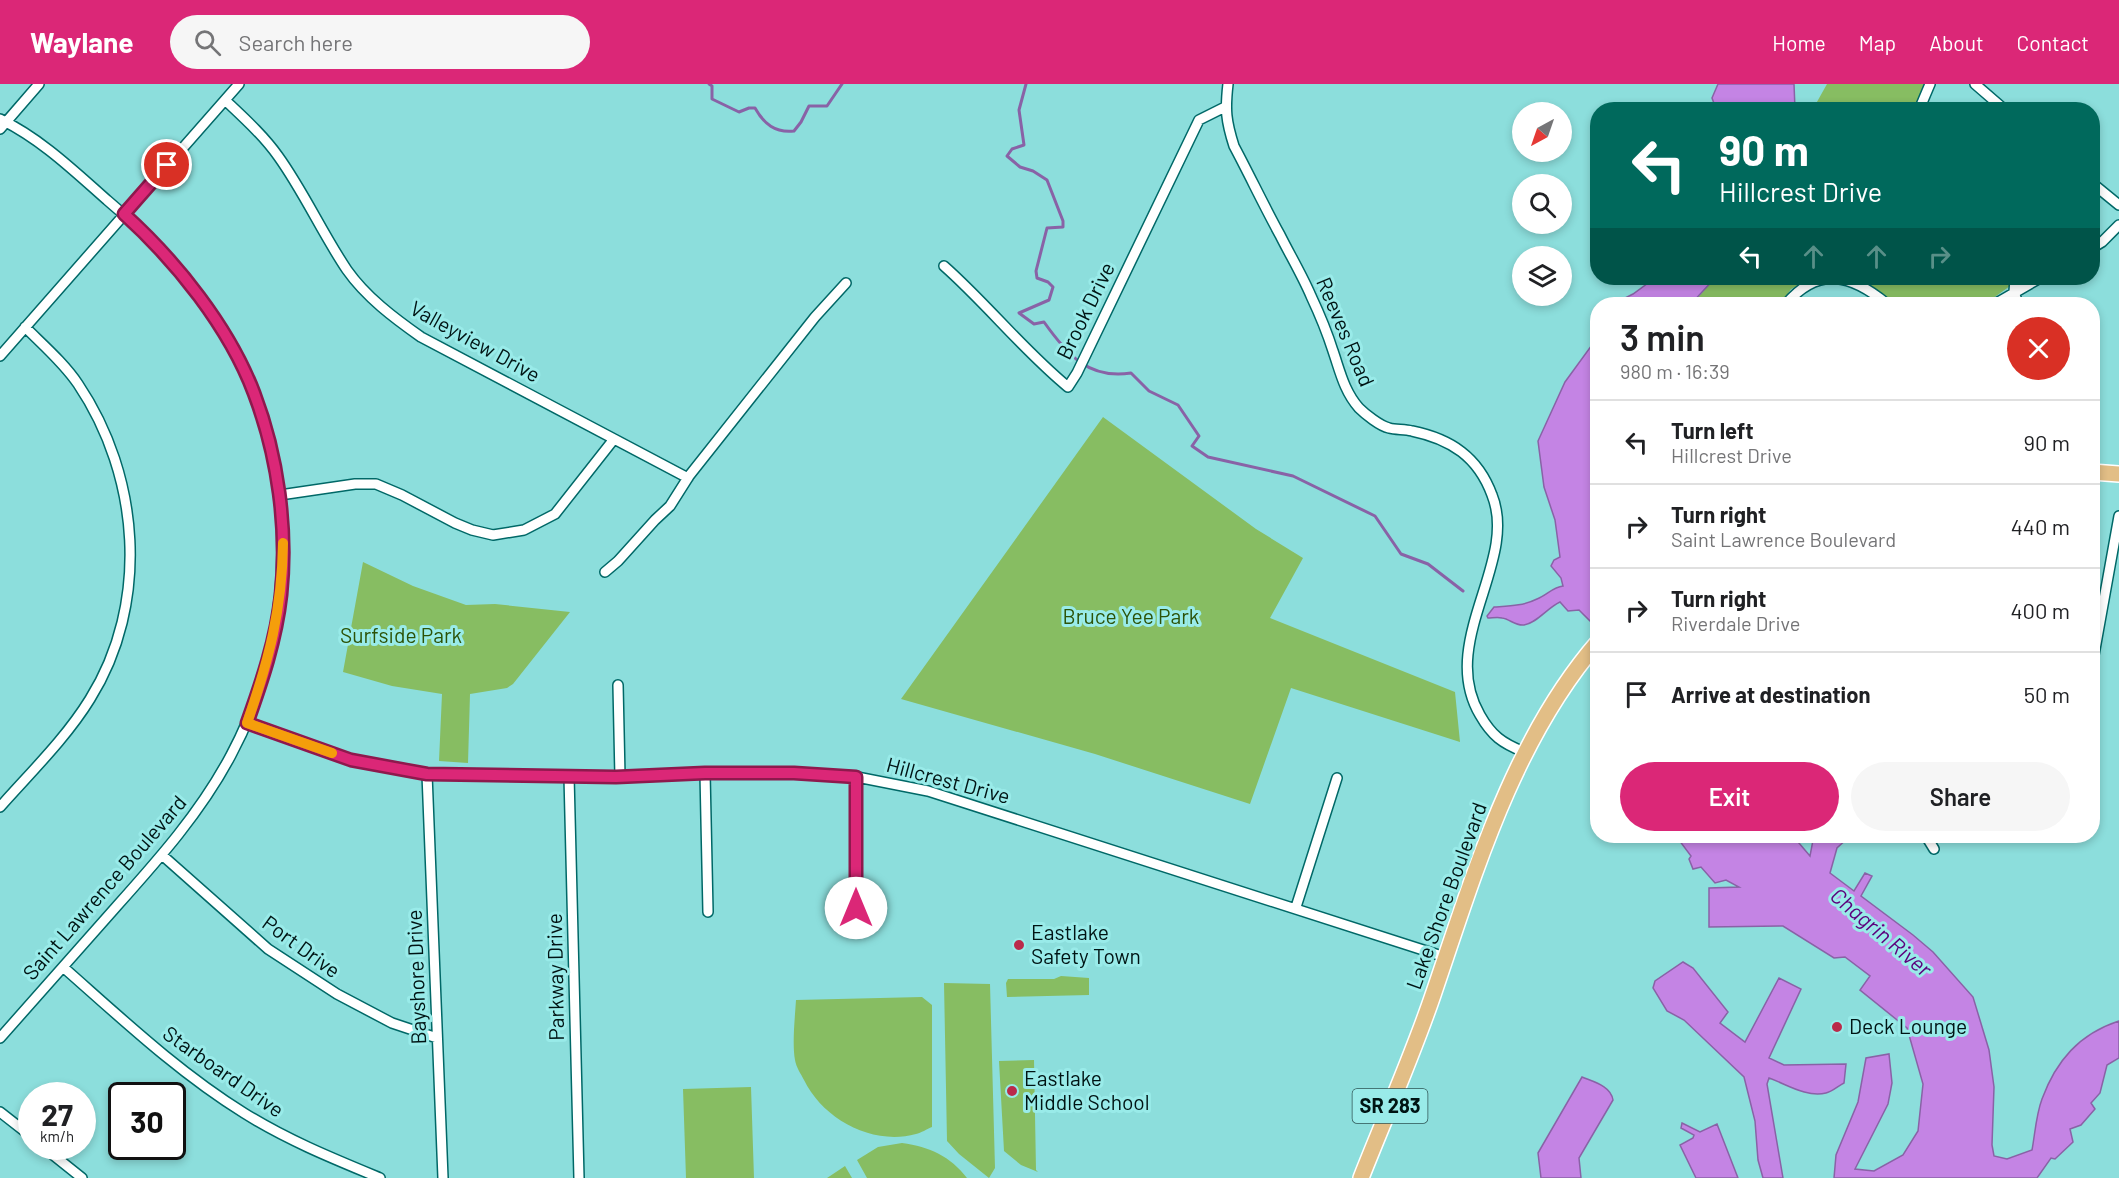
<!DOCTYPE html>
<html lang="en">
<head>
<meta charset="utf-8">
<style>
	:root { --surface:#fff; --page:#f6f6f6; --text:#202124; --muted:#757577; --line:#e0e0e0; --accent:#db2777 }
	body { margin:0; font-family:Barlow,sans-serif; background:var(--page); color:var(--text); height:100vh; display:flex; flex-direction:column; font-size:22px; white-space:nowrap }
	* { box-sizing:border-box; margin:0 }
	p { font-size:20px; color:var(--muted) }
	.icon { flex:none; width:33px; height:33px; fill:none; stroke:currentColor; stroke-width:2; stroke-linecap:round; stroke-linejoin:round }
	.map { position:relative; flex:1; overflow:hidden }
	.drawer { position:absolute; left:1590px; top:213px; width:510px; height:546px; display:flex; flex-direction:column; background:var(--surface); border-radius:24px; box-shadow:0 3px 9px #0003 }
	.drawer>* { flex:none }
	.top-card { position:absolute; left:1590px; top:18px; width:510px; height:183px; border-radius:24px; box-shadow:0 3px 9px #0003; background:#00695c; color:#fff; overflow:hidden }
	.needle { width:39px; rotate:220deg }
	.buttons { position:absolute; left:1512px; top:18px; display:grid; gap:12px }
	.buttons a { display:grid; place-items:center; width:60px; height:60px; border-radius:50%; background:var(--surface); box-shadow:0 3px 9px #0003; font-size:30px }
	.speed { position:absolute; left:18px; top:998px; display:flex; gap:12px; font-size:30px; font-weight:700; text-align:center }
	.speed>* { display:grid; place-content:center; width:78px; height:78px; border-radius:50%; background:var(--surface); box-shadow:0 3px 9px #0003; line-height:1 }
	.speed small { font-size:15px; font-weight:400 }
	.speed .limit { border:3px solid #111; border-radius:9px; background:#fff; color:#111 }
	.pin { position:absolute; display:grid; place-items:center; width:51px; height:51px; color:#fff; margin:-26px; border:3px solid #fff; border-radius:50%; box-shadow:0 2px 6px #0007 }
	.me { position:absolute; width:66px; margin:-33px; rotate:0deg; stroke-linejoin:round; filter:drop-shadow(0 0 4px #0008) }
	.turn { display:flex; align-items:center; gap:21px; height:126px; padding:0 30px; font-size:27px }
	.turn .icon { width:78px; height:78px; stroke-width:2.5 }
	.turn b { display:block; font-size:42px; line-height:51px }
	.lanes { display:flex; align-items:center; height:57px; padding:0 30px; background:#0003; justify-content:center; gap:30px; direction:ltr }
	.lanes .off { opacity:.35 }
	.round { display:grid; place-items:center; flex:none; width:63px; height:63px; border-radius:32px; background:var(--page) }
	.headline { display:flex; align-items:center; justify-content:space-between; height:102px; padding:0 30px }
	h1 { font-size:36px; font-weight:600; line-height:45px }
	.cta { display:flex; gap:12px; margin-top:auto; padding:12px 30px }
	.cta a { flex:1; height:69px; border-radius:36px; background:var(--accent); color:#fff; font-size:24px; font-weight:600; line-height:69px; text-align:center }
	.cta a+a { background:var(--page); color:var(--text) }
	ul { padding:0; list-style:none }
	li { display:flex; align-items:center; gap:18px; height:84px; padding:0 30px; border-top:2px solid var(--line) }
	li div { flex:1 }
	li b { display:block; font-size:22px }
	li em { font-style:normal }
	header { display:flex; align-items:center; gap:36px; box-sizing:border-box; height:84px; padding:0 30px; background:var(--accent); color:#fff }
	header strong { font-size:28px }
	nav { display:flex; gap:33px; margin-inline-start:auto; font-size:21px }
	.search { width:420px; height:54px; background:var(--page); display:flex; align-items:center; gap:15px; box-sizing:border-box; padding:0 21px; border-radius:33px; color:var(--muted); font-size:22px }
	.map>svg:first-child { display:block }
	.green { fill:#87bd62 }
	.water { fill:#c484e4; stroke:#8962a6; stroke-width:1.5 }
	.lines { fill:none; stroke-linecap:round; stroke-linejoin:round }
	.stream { stroke:#8962a6; stroke-width:3 }
	.minor-casing { stroke:#006867; stroke-width:12 }
	.primary-casing { stroke:#fff; stroke-width:18 }
	.minor { stroke:#fff; stroke-width:9 }
	.primary { stroke:#e2be86; stroke-width:15 }
	.route-casing { stroke:#8e194d; stroke-width:15 }
	.route { stroke:#db2777; stroke-width:10 }
	.slow { stroke:#f59e0b; stroke-width:10 }
	.poi-dot { fill:#ba2a4a; stroke:#99ebe9; stroke-width:2 }
	.labels { text-anchor:middle; stroke-width:6; stroke-linejoin:round; paint-order:stroke }
	.shield { fill:#99ebe9; stroke:#2e5454; stroke-width:1.5 }
	.shield-label { font-size:20px; font-weight:bold; fill:#001414 }
	.street-label { font-size:21px; fill:#001414; stroke:#99ebe9 }
	.park-label { font-size:21px; fill:#2c5207; stroke:#99ebe9 }
	.poi-label { font-size:21px; fill:#001414; stroke:#99ebe9; text-anchor:start }
	.water-label { font-size:22px; font-style:italic; fill:#5c007c; stroke:#99ebe9 }
</style>
</head>
<body>
<header>
<strong>Waylane</strong>
<div class="search"><svg class="icon" aria-label="search" viewBox="0 0 24 24"><circle cx="10" cy="10" r="6"/><path d="M15 15l6 6"/></svg>Search here</div>
<nav><a>Home</a><a>Map</a><a>About</a><a>Contact</a></nav>
</header>
<div class="map">
<svg width="2119" height="1094" viewBox="0 0 2119 1094">
	<rect width="100%" height="100%" fill="#8cdedc"/>
	<path class="green" d="M 1827,0 L 1925,0 L 1914,25 L 1813,25 Z
		M 1715,194 L 1812,194 L 1791,205 L 1781,220 L 1692,220 Z
		M 1849,194 L 2009,194 L 2010,202 L 1985,220 L 1892,220 L 1868,201 Z
		M 1103,333 L 1256,445 L 1303,474 L 1270,534 L 1455,608 L 1460,658 L 1291,604 L 1250,720 L 1095,670 L 901,615 Z
		M 363,478 L 413,502 L 466,521 L 495,520 L 570,528 L 513,600 L 507,604 L 470,610 L 468,679 L 439,677 L 442,610 L 392,602 L 343,588 Z
		M 1061,892 L 1089,894 L 1089,911 L 1007,913 L 1006,899 L 1008,895 L 1054,895 Z
		M 944,899 L 990,900 L 995,1084 L 989,1094 L 959,1070 L 947,1057 Z
		M 922,913 L 932,921 L 932,1043 C 927,1045 921,1049 916,1050 C 872,1062 823,1035 804,996 C 801,990 796,983 795,976 C 792,960 795,933 796,916 Z
		M 1034,976 L 1036,1086 L 1038,1088 L 1021,1081 L 1004,1067 L 999,977 Z
		M 751,1003 L 754,1094 L 686,1094 L 683,1005 Z
		M 902,1059 C 930,1063 950,1072 967,1094 L 867,1094 L 857,1076 L 878,1063 Z
		M 845,1082 L 852,1094 L 827,1094 Z"/>
	<path class="water" d="M 1718,0 L 1794,0 L 1795,25 L 1712,25 L 1715,22 L 1712,14 Z
		M 1655,194 L 1715,194 L 1691,220 L 1626,220 L 1623,215 L 1633,210 Z
		M 1597,254 L 1597,548 L 1594,541 L 1579,526 L 1568,527 L 1560,518 C 1547,524 1537,539 1524,541 C 1515,542 1510,535 1502,534 C 1498,533 1492,534 1488,534 L 1487,532 L 1494,523 C 1509,522 1523,522 1537,515 C 1547,511 1553,503 1563,502 L 1561,494 L 1551,482 L 1554,476 L 1560,473 L 1555,436 L 1544,403 L 1538,357 L 1565,298 Z
		M 1676,752 L 1793,752 L 1810,772 L 1813,756 L 1817,752 L 1850,752 L 1837,764 L 1830,789 L 1854,807 L 1865,789 L 1872,792 L 1861,812 L 1913,851 L 1933,868 L 1973,913 L 1989,966 L 1994,1003 L 1992,1061 L 1994,1072 L 2007,1075 L 2032,1066 C 2035,1050 2036,1031 2042,1015 C 2056,977 2079,950 2119,937 L 2119,974 L 2107,981 L 2100,1009 L 2091,1019 L 2095,1025 L 2081,1041 L 2070,1045 L 2073,1058 L 2055,1075 L 2051,1074 L 2037,1094 L 1834,1094 L 1836,1071 L 1858,1018 L 1866,974 L 1889,970 L 1892,999 L 1888,1020 L 1855,1085 L 1874,1087 L 1903,1071 L 1918,1047 L 1923,1000 L 1907,944 L 1860,906 L 1870,892 L 1845,873 L 1834,874 L 1783,842 L 1709,843 L 1709,804 L 1739,803 L 1726,796 L 1715,799 L 1701,783 L 1693,785 L 1689,775 L 1691,772 Z
		M 1683,878 L 1693,884 L 1728,928 L 1720,939 L 1745,958 L 1779,894 L 1801,905 L 1769,974 L 1784,981 L 1846,980 L 1844,999 C 1838,1002 1832,1008 1826,1009 C 1807,1014 1786,1000 1769,994 L 1767,1000 L 1783,1094 L 1763,1094 L 1758,1076 L 1755,1037 L 1744,993 L 1684,936 L 1667,927 L 1653,904 L 1655,897 Z
		M 1582,993 C 1594,998 1611,1002 1613,1016 L 1579,1074 L 1581,1094 L 1541,1094 L 1538,1069 Z
		M 1682,1039 L 1700,1048 L 1717,1040 L 1738,1094 L 1696,1094 L 1680,1061 L 1693,1054 L 1694,1051 L 1681,1044 Z"/>
	<g class="lines">
		<path class="stream" d="M 709,0 L 712,2 L 712,15 L 739,28 L 749,24 L 755,24 C 764,40 775,49 794,47 L 801,38 L 809,22 L 827,22 L 842,0
			M 1026,0 L 1019,26 L 1024,61 L 1012,65 L 1007,72 L 1020,83 L 1033,87 L 1047,96 L 1063,137 L 1063,143 L 1047,144 L 1036,187 L 1037,194 L 1048,198 L 1053,203 L 1049,216 L 1019,229 L 1034,240 L 1044,238 C 1066,269 1088,296 1131,289 L 1149,307 L 1178,321 L 1199,352 L 1192,362 L 1208,373 L 1293,392 L 1375,432 L 1401,470 L 1428,480 L 1463,507"/>
		<defs>
			<path id="minor" d="M 1228,0 C 1225,26 1226,37 1234,62 C 1250,92 1264,122 1280,151 C 1290,171 1302,191 1311,212 C 1319,229 1327,248 1333,267 C 1340,287 1344,307 1359,324 C 1365,330 1380,342 1389,344 C 1396,346 1404,345 1412,347 C 1451,355 1478,373 1492,411 C 1519,478 1437,558 1480,631 C 1492,652 1502,659 1524,668
				M 1975,0 L 2005,26
				M 225,16 C 244,34 263,51 278,72 C 304,108 322,149 347,186 C 366,213 394,234 421,253 L 688,394
				M 1919,26 L 1930,0
				M 0,35 C 41,55 73,86 107,116 C 145,148 178,182 207,222 C 299,353 306,531 231,671 C 201,728 158,776 116,823 C 77,867 39,910 0,954
				M 0,45 L 39,0
				M 2092,99 L 2119,121
				M 2092,164 L 2102,158 L 2119,141
				M 944,182 C 987,220 1023,266 1068,303 L 1077,289 L 1199,36 L 1225,23
				M 2015,194 L 2014,208 L 2018,220
				M 1786,220 C 1818,182 1851,190 1887,220
				M 1995,220 L 2040,194
				M 0,272 L 239,0
				M 280,411 L 355,400 L 376,400 L 402,411 L 455,439 L 472,446 L 493,451 L 524,446 L 555,430 L 614,355
				M 605,488 L 618,477 L 655,436 L 670,422 L 689,392 L 815,233 L 846,199
				M 2092,582 L 2119,432
				M 618,601 L 620,693
				M 247,639 L 352,676 L 427,690 L 616,693 L 705,689 L 794,689 L 857,693 L 928,707 L 1445,873
				M 705,689 L 708,828
				M 427,690 L 443,1094
				M 569,692 L 579,1094
				M 0,723 C 31,688 66,654 90,615 C 150,519 140,392 78,300 C 64,279 43,261 25,243
				M 1926,752 L 1934,765
				M 162,771 L 268,865 L 337,910 L 392,939 L 437,954
				M 1296,823 L 1337,694
				M 856,824 L 857,693
				M 63,883 C 121,934 178,988 244,1029 C 287,1056 334,1075 380,1094
				M 0,1028 L 32,1053
				M 42,1062 L 82,1094"/>
			<path id="primary" d="M 2092,388 L 2119,390
				M 1361,1094 C 1385,1033 1412,973 1433,911 C 1474,791 1513,656 1598,558"/>
		</defs>
		<use href="#minor" class="minor-casing"/>
		<use href="#primary" class="primary-casing"/>
		<use href="#minor" class="minor"/>
		<use href="#primary" class="primary"/>
	</g>
	<g class="lines">
		<defs>
			<path id="route" d="M 167,81 L 124,130 C 176,177 229,243 254,309 C 278,372 288,445 281,511 C 276,556 262,597 247,639 L 351,676 L 427,690 L 616,693 L 705,689 L 794,689 L 856,693 L 856,824"/>
		</defs>
		<use href="#route" class="route-casing"/>
		<use href="#route" class="route"/>
		<path class="slow" d="M 283,459 C 282,526 269,576 247,639 L 332,669"/>
	</g>
	<g class="poi-dot">
		<circle cx="1019" cy="861" r="6"/>
		<circle cx="1837" cy="943" r="6"/>
		<circle cx="1012" cy="1007" r="6"/>
	</g>
	<g class="labels">
		<rect class="shield" x="1352.5" y="1005" width="75" height="34" rx="4.5"/>
		<g class="shield-label">
			<text x="1390" y="1029">SR 283</text>
		</g>
		<g class="street-label">
			<text transform="translate(1086 227) rotate(-64)" y="7">Brook Drive</text>
			<text transform="translate(1345 248) rotate(67)" y="7">Reeves Road</text>
			<text transform="translate(475 258) rotate(29)" y="7">Valleyview Drive</text>
			<text transform="translate(948 697) rotate(15)" y="7">Hillcrest Drive</text>
			<text transform="translate(105 804) rotate(-49)" y="7">Saint Lawrence Boulevard</text>
			<text transform="translate(1447 812) rotate(-70)" y="7">Lake Shore Boulevard</text>
			<text transform="translate(301 863) rotate(36)" y="7">Port Drive</text>
			<text transform="translate(417 893) rotate(-92)" y="7">Bayshore Drive</text>
			<text transform="translate(556 893) rotate(-91)" y="7">Parkway Drive</text>
			<text transform="translate(223 988) rotate(35)" y="7">Starboard Drive</text>
		</g>
		<g class="park-label">
			<text x="1131" y="540">Bruce Yee Park</text>
			<text x="401" y="559">Surfside Park</text>
		</g>
		<g class="poi-label">
			<text x="1031" y="856">Eastlake<tspan x="1031" dy="24">Safety Town</tspan></text>
			<text x="1849" y="950">Deck Lounge</text>
			<text x="1024" y="1002">Eastlake<tspan x="1024" dy="24">Middle School</tspan></text>
		</g>
		<g class="water-label">
			<text transform="translate(1881 848) rotate(40)" y="8">Chagrin River</text>
		</g>
	</g>
</svg>
<div class="buttons">
<a><svg class="needle" viewBox="-14 -14 28 28"><path d="M0-13l5 13h-10z" fill="#e53935"/><path d="M0 13l5-13h-10z" fill="#757577"/></svg></a>
<a><svg class="icon" aria-label="search" viewBox="0 0 24 24"><circle cx="10" cy="10" r="6"/><path d="M15 15l6 6"/></svg></a>
<a><svg class="icon" aria-label="layers" viewBox="0 0 24 24"><path d="M12 4l9 5-9 5-9-5zM3 14l9 5 9-5"/></svg></a>
</div>
<div class="speed"><div>27<small>km/h</small></div><div class="limit">30</div></div>
<div class="pin" style="left:167px;top:81px;background:#d93025"><svg class="icon" aria-label="arrive" viewBox="0 0 24 24"><path d="M6 21V4h12l-3 4 3 4H6"/></svg></div>
<svg class="me" style="left:856px;top:824px" viewBox="-20 -20 40 40"><circle r="19" fill="#fff"/><path d="M0-13L10 11 0 6-10 11z" fill="#db2777"/></svg>
<div class="top-card">
<div class="turn"><svg class="icon" aria-label="left" viewBox="0 0 24 24"><path d="M17 20v-9H6M10 6l-5 5 5 5"/></svg><div><b>90 m</b>Hillcrest Drive</div></div>
<div class="lanes"><svg class="icon" aria-label="left" viewBox="0 0 24 24"><path d="M17 20v-9H6M10 6l-5 5 5 5"/></svg><svg class="icon off" aria-label="ahead" viewBox="0 0 24 24"><path d="M12 20V5M6 11l6-6 6 6"/></svg><svg class="icon off" aria-label="ahead" viewBox="0 0 24 24"><path d="M12 20V5M6 11l6-6 6 6"/></svg><svg class="icon off" aria-label="right" viewBox="0 0 24 24"><path d="M7 20v-9h11M14 6l5 5-5 5"/></svg></div>
</div>
<section class="drawer">
<div class="headline"><div><h1>3 min</h1><p>980 m · 16:39</p></div><a class="round" style="background:#d93025;color:#fff"><svg class="icon" aria-label="close" viewBox="0 0 24 24"><path d="M6 6l12 12M18 6L6 18"/></svg></a></div>
<ul>
<li><svg class="icon" aria-label="left" viewBox="0 0 24 24"><path d="M17 20v-9H6M10 6l-5 5 5 5"/></svg><div><b>Turn left</b><p>Hillcrest Drive</p></div><em>90 m</em></li>
<li><svg class="icon" aria-label="right" viewBox="0 0 24 24"><path d="M7 20v-9h11M14 6l5 5-5 5"/></svg><div><b>Turn right</b><p>Saint Lawrence Boulevard</p></div><em>440 m</em></li>
<li><svg class="icon" aria-label="right" viewBox="0 0 24 24"><path d="M7 20v-9h11M14 6l5 5-5 5"/></svg><div><b>Turn right</b><p>Riverdale Drive</p></div><em>400 m</em></li>
<li><svg class="icon" aria-label="arrive" viewBox="0 0 24 24"><path d="M6 21V4h12l-3 4 3 4H6"/></svg><div><b>Arrive at destination</b></div><em>50 m</em></li>
</ul>
<div class="cta"><a>Exit</a><a>Share</a></div>
</section>
</div>
</body>
</html>
